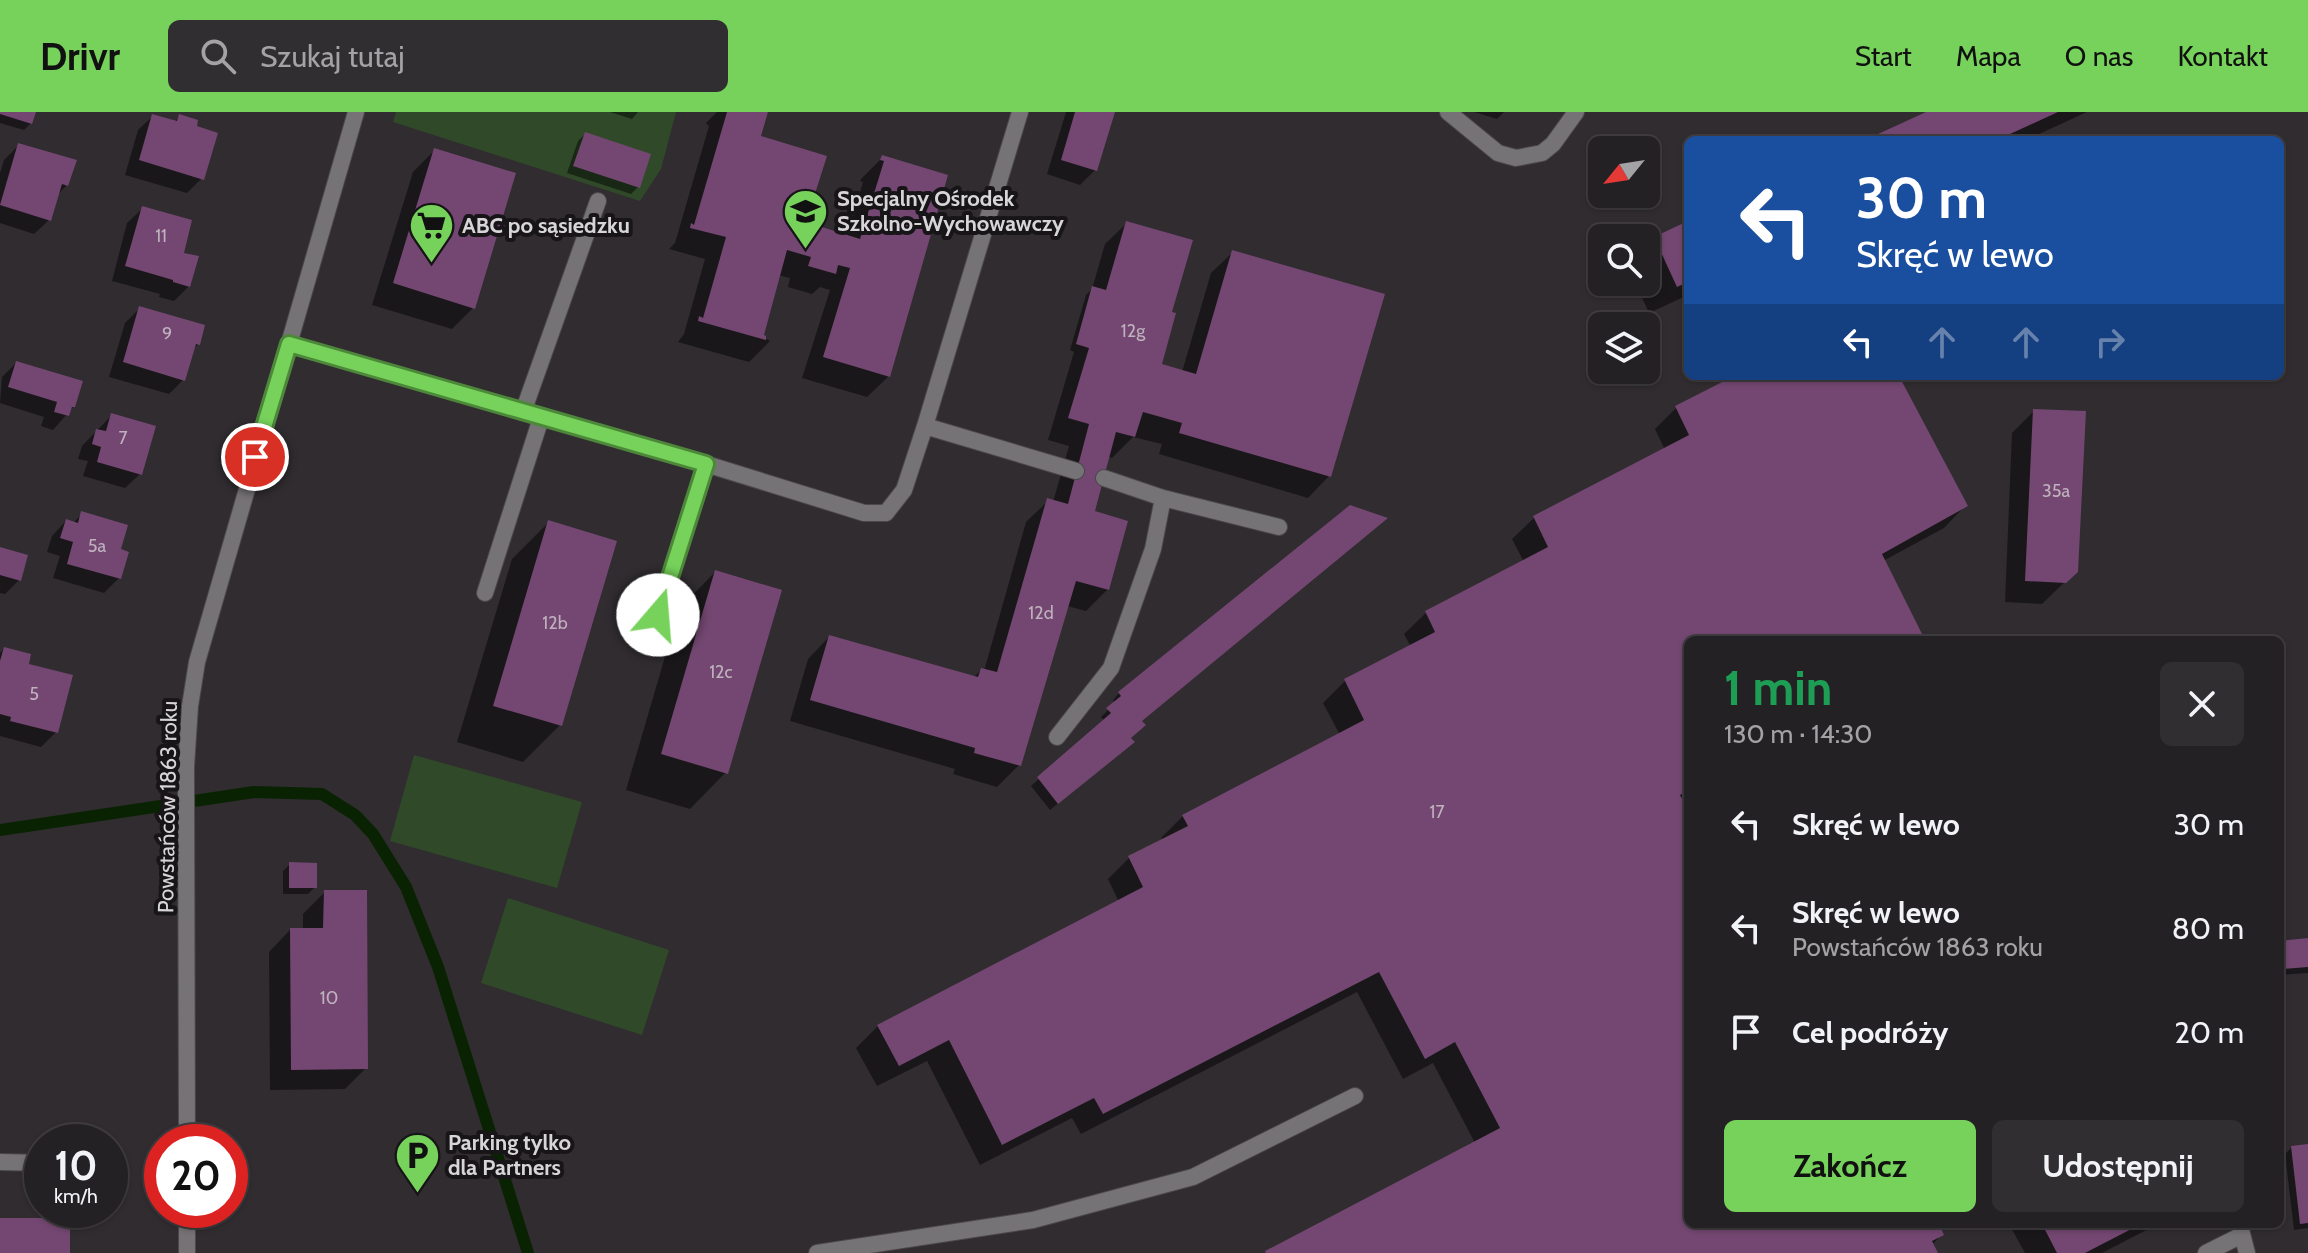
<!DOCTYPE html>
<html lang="pl">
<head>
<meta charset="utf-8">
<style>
	:root { --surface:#242124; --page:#302e31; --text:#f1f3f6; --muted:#a3a3a6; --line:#413e41; --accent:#76d25a }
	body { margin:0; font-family:Cabin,sans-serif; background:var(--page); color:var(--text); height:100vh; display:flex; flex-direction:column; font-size:30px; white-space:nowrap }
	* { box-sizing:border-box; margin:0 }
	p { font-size:26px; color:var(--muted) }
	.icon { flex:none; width:44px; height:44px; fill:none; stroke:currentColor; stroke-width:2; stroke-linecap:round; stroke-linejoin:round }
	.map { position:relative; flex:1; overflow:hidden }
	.panel { position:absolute; left:1684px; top:524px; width:600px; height:592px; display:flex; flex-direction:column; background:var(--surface); border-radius:12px; box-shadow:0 2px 6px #0004,0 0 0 2px var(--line) }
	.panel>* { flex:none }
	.guide { position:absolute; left:1684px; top:24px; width:600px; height:244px; border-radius:12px; box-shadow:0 2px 6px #0004,0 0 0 2px var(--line); background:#1a4fa0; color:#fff; overflow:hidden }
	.needle { width:52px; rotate:240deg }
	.controls { position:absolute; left:1588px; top:24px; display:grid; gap:16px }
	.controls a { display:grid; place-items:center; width:72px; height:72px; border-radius:12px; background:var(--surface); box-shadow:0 2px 6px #0004,0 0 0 2px var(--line); font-size:40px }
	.speed { position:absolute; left:24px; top:1012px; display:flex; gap:16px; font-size:40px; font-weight:700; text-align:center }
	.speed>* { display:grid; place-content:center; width:104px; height:104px; border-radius:50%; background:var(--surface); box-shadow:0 2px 6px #0004,0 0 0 2px var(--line); line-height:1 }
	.speed small { font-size:20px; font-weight:400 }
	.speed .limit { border:12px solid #d22; background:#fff; color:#111 }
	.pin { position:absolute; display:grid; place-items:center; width:68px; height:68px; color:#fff; margin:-34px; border:4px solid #fff; border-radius:50%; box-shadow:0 2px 8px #0007 }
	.me { position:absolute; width:88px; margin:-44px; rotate:18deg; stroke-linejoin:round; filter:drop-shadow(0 0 6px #0008) }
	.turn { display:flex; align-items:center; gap:28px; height:168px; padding:0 40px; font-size:36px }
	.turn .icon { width:104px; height:104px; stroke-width:2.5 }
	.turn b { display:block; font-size:56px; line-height:68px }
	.lanes { display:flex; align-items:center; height:76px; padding:0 40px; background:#0003; justify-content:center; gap:40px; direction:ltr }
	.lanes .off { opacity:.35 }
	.round { display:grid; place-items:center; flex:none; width:84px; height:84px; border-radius:12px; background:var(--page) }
	.overview { display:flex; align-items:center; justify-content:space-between; height:136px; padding:0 40px }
	h1 { font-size:48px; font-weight:700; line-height:60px; color:#1e9e55 }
	.button { display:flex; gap:16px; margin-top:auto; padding:16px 40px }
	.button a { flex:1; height:92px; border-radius:12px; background:var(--accent); color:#111; font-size:32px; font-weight:700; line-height:92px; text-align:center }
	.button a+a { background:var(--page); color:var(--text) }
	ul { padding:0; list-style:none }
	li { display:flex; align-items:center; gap:24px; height:104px; padding:0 40px }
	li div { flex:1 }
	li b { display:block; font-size:30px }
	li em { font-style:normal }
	header { display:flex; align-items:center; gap:48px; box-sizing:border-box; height:112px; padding:0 40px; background:var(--accent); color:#111 }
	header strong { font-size:38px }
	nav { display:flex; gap:44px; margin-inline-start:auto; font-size:28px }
	.search { width:560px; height:72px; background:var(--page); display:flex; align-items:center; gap:20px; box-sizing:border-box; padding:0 28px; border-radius:12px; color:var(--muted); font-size:30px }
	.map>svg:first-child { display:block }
	.green { fill:#304929 }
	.shadow { fill:#0007 }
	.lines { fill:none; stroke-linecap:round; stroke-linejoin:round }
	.stream { stroke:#092302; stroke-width:12 }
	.building { fill:#734771 }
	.service-casing { stroke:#4b474b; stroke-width:18 }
	.minor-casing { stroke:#4b474b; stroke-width:18 }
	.service { stroke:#757375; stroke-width:16 }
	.minor { stroke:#757375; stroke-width:16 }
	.route-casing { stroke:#4d883a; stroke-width:20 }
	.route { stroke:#76d25a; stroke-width:14 }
	.labels { text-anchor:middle; stroke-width:8; stroke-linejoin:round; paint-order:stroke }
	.number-label { font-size:18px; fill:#bfb2be }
	.poi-label { font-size:22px; font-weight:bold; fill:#d8d5d8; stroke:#171517; text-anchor:start }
	.street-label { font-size:22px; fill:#d8d5d8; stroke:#171517 }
</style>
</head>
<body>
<header>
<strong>Drivr</strong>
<div class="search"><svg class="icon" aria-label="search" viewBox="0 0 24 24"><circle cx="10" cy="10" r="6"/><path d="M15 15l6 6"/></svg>Szukaj tutaj</div>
<nav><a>Start</a><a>Mapa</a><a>O nas</a><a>Kontakt</a></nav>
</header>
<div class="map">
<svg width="2308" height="1141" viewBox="0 0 2308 1141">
	<rect width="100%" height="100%" fill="#302c30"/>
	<path class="green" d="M 396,0 L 676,0 L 661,57 L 640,89 L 393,10 Z
		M 414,643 L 582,690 L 557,776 L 390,729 Z
		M 508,786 L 669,838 L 642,923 L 481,871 Z"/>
	<path class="shadow" d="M 0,0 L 34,0 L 31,11 L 24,18 L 0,11 Z
		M 610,0 L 638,0 L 632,7 Z
		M 717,0 L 763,0 L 758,25 L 804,111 L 847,125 L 863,70 L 860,69 L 861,67 L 882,46 L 945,64 L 889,264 L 867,285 L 802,266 L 830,178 L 820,175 L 812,182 L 788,175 L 790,166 L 778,163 L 761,224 L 770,229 L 749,250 L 678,230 L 684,222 L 705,147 L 669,137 L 675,131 L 709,14 L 706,11 Z
		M 1066,0 L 1113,0 L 1095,58 L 1080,73 L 1047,62 Z
		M 1474,0 L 1504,0 L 1497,7 Z
		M 1930,0 L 2087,0 L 2026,28 L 1869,28 Z
		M 153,4 L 174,10 L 180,5 L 194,16 L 202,66 L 187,81 L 125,63 L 138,18 Z
		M 585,22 L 638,75 L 631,82 L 567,61 L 578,29 Z
		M 19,33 L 67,73 L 57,83 L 49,108 L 34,122 L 0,111 L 0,61 L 4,48 Z
		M 434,39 L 473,196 L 452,217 L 372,193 L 413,60 Z
		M 142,97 L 181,142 L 189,174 L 174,189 L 159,185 L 160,182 L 112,169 L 127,111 Z
		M 1127,111 L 1169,202 L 1159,254 L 1182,260 L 1211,161 L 1233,140 L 1329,364 L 1308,386 L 1159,342 L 1162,332 L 1133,325 L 1112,346 L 1108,344 L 1093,401 L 1108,477 L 1086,499 L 1067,494 L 1019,653 L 997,675 L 953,662 L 955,657 L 790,609 L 808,547 L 829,525 L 973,566 L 981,558 L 984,559 L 1026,410 L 1048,389 L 1053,390 L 1069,334 L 1048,328 L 1074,240 L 1070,238 L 1086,183 L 1092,177 L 1105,132 Z
		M 1688,111 L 1688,183 L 1649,201 L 1635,170 L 1646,170 L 1646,136 L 1655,126 Z
		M 140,196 L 198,232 L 193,237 L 183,268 L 169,282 L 109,265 L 125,211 Z
		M 16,251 L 74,294 L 53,318 L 41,314 L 44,305 L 0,291 L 2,265 Z
		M 1739,264 L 1897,264 L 1965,394 L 1944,416 L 1883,449 L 1923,528 L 1688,528 L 1688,687 L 1682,690 L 1688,702 L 1688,1112 L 1945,1112 L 1938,1115 L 1942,1122 L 1932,1133 L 1936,1141 L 1266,1141 L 1475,1031 L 1433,951 L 1403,967 L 1357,880 L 1081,1022 L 1072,1006 L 980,1053 L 927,949 L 877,974 L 856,936 L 878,914 L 1119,790 L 1108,767 L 1129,746 L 1163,729 L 1161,726 L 1183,704 L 1340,623 L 1323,591 L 1345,569 L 1411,535 L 1404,522 L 1426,501 L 1524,450 L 1512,427 L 1534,406 L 1665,338 L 1655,317 L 1676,296 Z
		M 2034,299 L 2076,459 L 2042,492 L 2005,490 L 2012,321 Z
		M 112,303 L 140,362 L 125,376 L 83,364 L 88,349 L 78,347 L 82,334 Z
		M 82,402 L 118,439 L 119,466 L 104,481 L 53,466 L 60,444 L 47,440 L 52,424 L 66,409 L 73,411 Z
		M 548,411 L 614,430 L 560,613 L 523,650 L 457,630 L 512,447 Z
		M 0,437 L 19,468 L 5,482 L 0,481 Z
		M 715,460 L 726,660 L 690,697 L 626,678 L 679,497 Z
		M 4,537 L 26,553 L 56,620 L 41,635 L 0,624 L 0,541 Z
		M 1119,581 L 1140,609 L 1128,626 L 1125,636 L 1050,698 L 1031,674 L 1105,609 L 1101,605 L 1115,591 L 1113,588 Z
		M 290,752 L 315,775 L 308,782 L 283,782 L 283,759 Z
		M 325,780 L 366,956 L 345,977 L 270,978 L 269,840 L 290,818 L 303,818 L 303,802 Z
		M 2308,828 L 2308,861 L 2280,863 L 2280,831 Z
		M 2308,1034 L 2308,1116 L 2294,1118 L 2285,1042 L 2292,1035 Z
		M 2009,1112 L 2158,1112 L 2102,1141 L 2025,1141 Z"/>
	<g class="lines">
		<path class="stream" d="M 0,718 L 254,680 L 322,682 L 355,703 L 373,722 L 406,775 L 438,855 L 528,1141"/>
	</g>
	<path class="building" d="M 0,0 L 36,0 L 32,12 L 0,2 Z
		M 727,0 L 768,0 L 761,24 L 827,44 L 806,110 L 860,127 L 884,49 L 880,48 L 882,43 L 948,63 L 890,265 L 823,245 L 850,156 L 838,153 L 836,162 L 808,154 L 811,145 L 787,138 L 764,223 L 766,224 L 766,228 L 698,209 L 699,204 L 703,206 L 726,125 L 690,116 L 691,111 L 694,113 Z
		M 1075,0 L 1115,0 L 1097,59 L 1061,48 Z
		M 1926,0 L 2058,0 L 1997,28 L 1865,28 Z
		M 152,2 L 177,9 L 179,2 L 198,8 L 197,14 L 218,21 L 204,68 L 139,48 Z
		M 585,20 L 651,42 L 640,76 L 573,54 Z
		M 18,31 L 77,48 L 68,74 L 62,72 L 51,109 L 0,93 Z
		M 434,36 L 516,61 L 475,197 L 393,171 Z
		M 142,94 L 192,108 L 184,141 L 199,144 L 190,175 L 173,170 L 173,168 L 125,154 Z
		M 1126,109 L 1193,128 L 1172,200 L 1176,201 L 1162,252 L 1196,262 L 1232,138 L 1385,182 L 1331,365 L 1179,321 L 1182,311 L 1143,300 L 1135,325 L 1116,320 L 1095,399 L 1128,409 L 1109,478 L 1076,469 L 1021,654 L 974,641 L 975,636 L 810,588 L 829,523 L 978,565 L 981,556 L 997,560 L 1047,386 L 1068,392 L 1089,312 L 1068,306 L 1089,236 L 1076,232 L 1092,174 L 1106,178 Z
		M 1688,109 L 1688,170 L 1677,175 L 1654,125 Z
		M 139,194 L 205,213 L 200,233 L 196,232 L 185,269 L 123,250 Z
		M 16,249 L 83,269 L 75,295 L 72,295 L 69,304 L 54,300 L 57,290 L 8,275 Z
		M 1734,264 L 1899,264 L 1968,394 L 1882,442 L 1925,528 L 1688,528 L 1688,679 L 1680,683 L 1688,698 L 1688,1112 L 1939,1112 L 1944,1123 L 1932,1129 L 1938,1141 L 1266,1141 L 1265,1139 L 1500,1016 L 1455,930 L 1425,947 L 1379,860 L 1103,1002 L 1094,986 L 1002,1033 L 949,928 L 899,954 L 877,913 L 1143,775 L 1128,744 L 1188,714 L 1182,703 L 1364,608 L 1344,567 L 1435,520 L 1425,499 L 1548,435 L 1533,404 L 1689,323 L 1675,294 Z
		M 2033,297 L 2086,299 L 2078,460 L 2066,471 L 2025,469 Z
		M 111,301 L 156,314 L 142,363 L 97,350 L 101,335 L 92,332 L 96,317 L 106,319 Z
		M 1350,393 L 1388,406 L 1142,609 L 1146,613 L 1131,626 L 1135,630 L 1058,692 L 1037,665 L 1111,601 L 1106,596 L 1121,584 L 1118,580 Z
		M 81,399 L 128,413 L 121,437 L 129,440 L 121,467 L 67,452 L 73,430 L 60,426 L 66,407 L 78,411 Z
		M 548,408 L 617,429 L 562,614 L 493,594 Z
		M 0,435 L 28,443 L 21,469 L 0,463 Z
		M 715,458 L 782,478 L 728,662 L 661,642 Z
		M 4,535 L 31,542 L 29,552 L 73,563 L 58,621 L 10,609 L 11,605 L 0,602 L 0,549 Z
		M 289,750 L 317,751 L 317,776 L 289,776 Z
		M 324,778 L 367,778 L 368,957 L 291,958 L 290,816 L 323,816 Z
		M 2308,826 L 2308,855 L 2282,857 L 2280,829 Z
		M 2308,1032 L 2308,1111 L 2300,1112 L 2291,1034 Z
		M 0,1106 L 70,1106 L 70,1141 L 0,1141 Z
		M 2042,1112 L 2141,1112 L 2085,1141 L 2057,1141 Z"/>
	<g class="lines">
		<defs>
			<path id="service" d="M 1448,0 L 1498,41 L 1516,46 L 1542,41 L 1553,32 L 1576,0
				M 289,232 L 706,352 L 864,401 L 886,401 L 904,378 L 925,314 L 1076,359
				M 523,300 L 598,89
				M 925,314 L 1020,0
				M 1163,386 L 1279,415
				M 485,481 L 541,306
				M 658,503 L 706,352
				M 1057,625 L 1111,556 L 1153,437 L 1163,386 L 1104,366
				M 0,1050 L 42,1051
				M 2240,1114 L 2247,1141
				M 817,1141 L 1033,1108 L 1193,1065 L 1355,984
				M 2206,1141 L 2242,1123"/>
			<path id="minor" d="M 187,1030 L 186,655 L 190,594 L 197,550 L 356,0
				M 187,1098 L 187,1141"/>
		</defs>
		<use href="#service" class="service-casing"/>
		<use href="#minor" class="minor-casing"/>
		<use href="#service" class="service"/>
		<use href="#minor" class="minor"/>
	</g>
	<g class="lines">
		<defs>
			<path id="route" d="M 255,345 L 289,232 L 706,352 L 658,503"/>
		</defs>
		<use href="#route" class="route-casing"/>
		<use href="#route" class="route"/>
	</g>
	<defs>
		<symbol id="school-pin" viewBox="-11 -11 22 30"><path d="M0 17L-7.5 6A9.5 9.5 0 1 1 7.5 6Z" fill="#76d25a" stroke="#171517"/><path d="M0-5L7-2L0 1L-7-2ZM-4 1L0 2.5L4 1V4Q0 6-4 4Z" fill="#111"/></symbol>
		<symbol id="supermarket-pin" viewBox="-11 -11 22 30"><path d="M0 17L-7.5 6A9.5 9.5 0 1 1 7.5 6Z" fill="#76d25a" stroke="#171517"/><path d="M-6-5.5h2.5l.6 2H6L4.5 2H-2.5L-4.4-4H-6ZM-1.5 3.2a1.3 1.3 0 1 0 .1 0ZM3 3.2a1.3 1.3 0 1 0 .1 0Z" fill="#111"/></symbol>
		<symbol id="parking-pin" viewBox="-11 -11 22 30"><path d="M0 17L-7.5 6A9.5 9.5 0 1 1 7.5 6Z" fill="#76d25a" stroke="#171517"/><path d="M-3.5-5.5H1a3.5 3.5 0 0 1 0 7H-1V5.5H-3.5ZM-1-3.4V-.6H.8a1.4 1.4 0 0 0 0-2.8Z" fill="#111"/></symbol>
	</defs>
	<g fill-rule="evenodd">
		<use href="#school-pin" x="780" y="74" width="51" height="69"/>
		<use href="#supermarket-pin" x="406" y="88" width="51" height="69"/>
		<use href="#parking-pin" x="392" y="1018" width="51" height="69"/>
	</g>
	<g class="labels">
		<g class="number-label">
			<text x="161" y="130">11</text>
			<text x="1133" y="225">12g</text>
			<text x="167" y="228">9</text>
			<text x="123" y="332">7</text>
			<text x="2056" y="385">35a</text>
			<text x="97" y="440">5a</text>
			<text x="1041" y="507">12d</text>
			<text x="555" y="517">12b</text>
			<text x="721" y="566">12c</text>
			<text x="34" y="588">5</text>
			<text x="1437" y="706">17</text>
			<text x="329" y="892">10</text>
		</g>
		<g class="poi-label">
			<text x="837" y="94">Specjalny Ośrodek<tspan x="837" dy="25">Szkolno-Wychowawczy</tspan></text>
			<text x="462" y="121">ABC po sąsiedzku</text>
			<text x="448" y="1038">Parking tylko<tspan x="448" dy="25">dla Partners</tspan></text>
		</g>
		<g class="street-label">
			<text transform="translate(167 695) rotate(-89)" y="8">Powstańców 1863 roku</text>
		</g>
	</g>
</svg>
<div class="controls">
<a><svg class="needle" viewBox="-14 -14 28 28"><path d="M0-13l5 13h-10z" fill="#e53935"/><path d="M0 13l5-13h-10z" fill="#a3a3a6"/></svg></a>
<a><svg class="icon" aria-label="search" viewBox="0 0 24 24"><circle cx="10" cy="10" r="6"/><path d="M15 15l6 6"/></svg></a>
<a><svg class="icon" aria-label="layers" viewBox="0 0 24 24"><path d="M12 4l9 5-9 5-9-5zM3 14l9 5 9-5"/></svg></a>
</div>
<div class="speed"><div>10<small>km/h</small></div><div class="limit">20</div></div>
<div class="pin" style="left:255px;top:345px;background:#d93025"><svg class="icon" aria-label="arrive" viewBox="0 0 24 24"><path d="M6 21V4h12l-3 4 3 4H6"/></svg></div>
<svg class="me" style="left:658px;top:503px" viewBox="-20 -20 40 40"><circle r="19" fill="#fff"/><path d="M0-13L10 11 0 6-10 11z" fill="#76d25a"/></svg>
<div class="guide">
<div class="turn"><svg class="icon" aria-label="left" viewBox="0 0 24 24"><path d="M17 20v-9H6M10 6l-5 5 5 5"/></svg><div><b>30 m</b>Skręć w lewo</div></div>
<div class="lanes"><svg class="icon" aria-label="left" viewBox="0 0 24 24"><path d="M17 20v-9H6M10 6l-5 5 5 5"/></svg><svg class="icon off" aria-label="ahead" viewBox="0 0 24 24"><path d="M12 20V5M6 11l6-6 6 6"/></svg><svg class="icon off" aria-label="ahead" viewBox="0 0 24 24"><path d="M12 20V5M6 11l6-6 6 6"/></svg><svg class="icon off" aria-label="right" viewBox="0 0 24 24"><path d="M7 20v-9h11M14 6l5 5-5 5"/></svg></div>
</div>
<section class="panel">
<div class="overview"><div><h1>1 min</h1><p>130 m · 14:30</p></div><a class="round"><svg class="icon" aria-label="close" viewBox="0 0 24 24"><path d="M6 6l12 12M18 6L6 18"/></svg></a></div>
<ul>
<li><svg class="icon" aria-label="left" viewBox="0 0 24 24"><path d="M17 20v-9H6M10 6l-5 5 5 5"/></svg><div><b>Skręć w lewo</b></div><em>30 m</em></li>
<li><svg class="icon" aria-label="left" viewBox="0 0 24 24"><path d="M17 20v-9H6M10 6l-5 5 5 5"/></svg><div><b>Skręć w lewo</b><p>Powstańców 1863 roku</p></div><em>80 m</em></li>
<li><svg class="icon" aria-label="arrive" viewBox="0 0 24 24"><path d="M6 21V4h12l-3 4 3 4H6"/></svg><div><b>Cel podróży</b></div><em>20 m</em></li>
</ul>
<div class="button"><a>Zakończ</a><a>Udostępnij</a></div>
</section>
</div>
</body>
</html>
